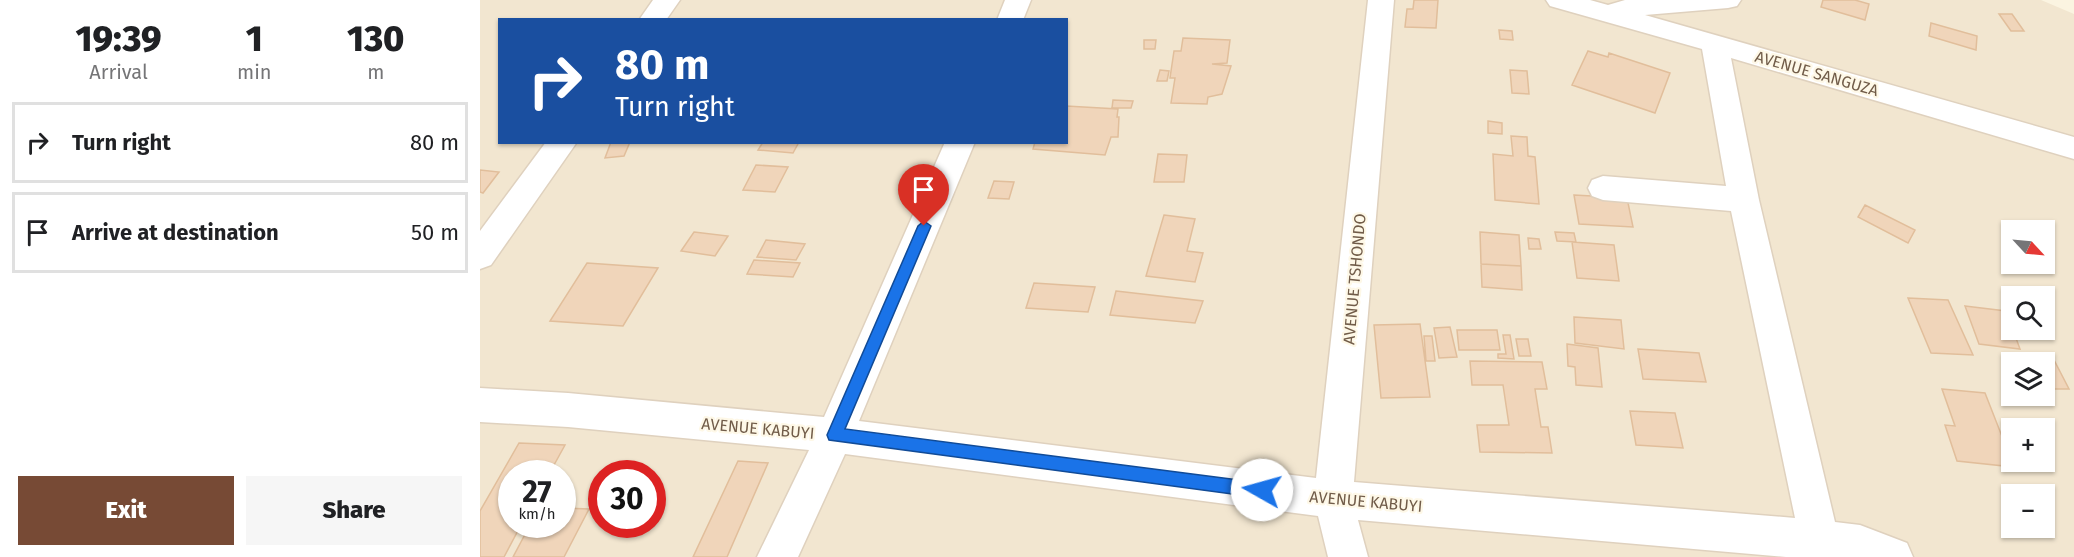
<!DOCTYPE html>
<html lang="en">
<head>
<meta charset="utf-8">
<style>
	:root { --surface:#fff; --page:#f6f6f6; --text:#202124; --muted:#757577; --line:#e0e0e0; --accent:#774a35 }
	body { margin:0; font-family:"Fira Sans",sans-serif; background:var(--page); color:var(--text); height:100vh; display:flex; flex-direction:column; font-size:22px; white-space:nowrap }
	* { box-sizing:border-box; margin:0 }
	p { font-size:20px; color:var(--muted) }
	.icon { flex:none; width:33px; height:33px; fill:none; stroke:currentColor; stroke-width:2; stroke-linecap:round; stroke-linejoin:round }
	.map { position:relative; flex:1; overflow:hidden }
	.details { display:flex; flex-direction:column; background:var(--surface); width:480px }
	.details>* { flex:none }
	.banner { position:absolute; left:18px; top:18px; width:570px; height:126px; border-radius:0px; box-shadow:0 2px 4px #0004; background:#1a4fa0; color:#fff; overflow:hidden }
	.needle { width:39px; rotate:116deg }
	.tools { position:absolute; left:1521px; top:220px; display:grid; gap:12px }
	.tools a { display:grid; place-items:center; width:54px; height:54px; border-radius:0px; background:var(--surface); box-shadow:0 2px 4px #0004; font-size:30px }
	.speed { position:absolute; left:18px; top:460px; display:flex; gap:12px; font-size:30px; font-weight:700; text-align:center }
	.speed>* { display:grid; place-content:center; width:78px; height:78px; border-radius:50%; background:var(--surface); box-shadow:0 2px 4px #0004; line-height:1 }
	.speed small { font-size:15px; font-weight:400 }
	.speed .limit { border:9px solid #d22; background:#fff; color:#111 }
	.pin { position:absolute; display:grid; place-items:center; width:51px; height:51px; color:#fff; margin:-62px -26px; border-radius:50% 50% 50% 0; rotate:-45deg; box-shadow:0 0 6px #0007 }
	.pin .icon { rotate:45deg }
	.me { position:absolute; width:66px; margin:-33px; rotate:277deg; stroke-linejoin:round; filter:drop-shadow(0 0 4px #0008) }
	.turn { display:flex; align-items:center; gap:21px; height:126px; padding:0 18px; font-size:27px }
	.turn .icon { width:78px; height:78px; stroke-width:2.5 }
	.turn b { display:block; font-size:42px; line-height:51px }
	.eta { display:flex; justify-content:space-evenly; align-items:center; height:102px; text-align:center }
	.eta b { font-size:36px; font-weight:800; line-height:42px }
	.action { display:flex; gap:12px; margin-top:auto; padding:12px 18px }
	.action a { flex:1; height:69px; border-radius:0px; background:var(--accent); color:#fff; font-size:24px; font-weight:800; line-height:69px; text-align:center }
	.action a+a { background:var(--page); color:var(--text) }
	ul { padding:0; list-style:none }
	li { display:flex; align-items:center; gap:18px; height:81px; margin:0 12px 9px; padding:0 6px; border:3px solid var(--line); border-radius:0px }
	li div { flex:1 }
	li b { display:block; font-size:22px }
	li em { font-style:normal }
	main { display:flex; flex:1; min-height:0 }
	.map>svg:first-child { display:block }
	.residential { fill:#f2e6d0; fill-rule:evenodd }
	.building { fill:#f0d5ba; stroke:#e1be9b; stroke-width:1.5 }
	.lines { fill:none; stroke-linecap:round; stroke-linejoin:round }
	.minor-casing { stroke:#dfd1be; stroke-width:3 }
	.minor { fill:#fff; fill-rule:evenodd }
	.route { fill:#1a73e8; stroke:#114b97; stroke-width:1.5 }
	.labels { text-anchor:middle; stroke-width:4.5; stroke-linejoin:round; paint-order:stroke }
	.street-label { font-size:16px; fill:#715c49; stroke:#fef8e7 }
</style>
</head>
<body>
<main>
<section class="details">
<div class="eta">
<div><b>19:39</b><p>Arrival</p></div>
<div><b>1</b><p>min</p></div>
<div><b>130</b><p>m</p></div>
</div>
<ul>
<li><svg class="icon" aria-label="right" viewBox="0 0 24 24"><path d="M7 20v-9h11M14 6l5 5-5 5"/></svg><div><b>Turn right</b></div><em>80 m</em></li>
<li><svg class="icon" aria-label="arrive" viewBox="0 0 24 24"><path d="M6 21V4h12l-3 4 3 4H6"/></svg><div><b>Arrive at destination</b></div><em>50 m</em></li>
</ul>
<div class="action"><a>Exit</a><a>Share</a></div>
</section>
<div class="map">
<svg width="1594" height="557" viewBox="0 0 1594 557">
	<rect width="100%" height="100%" fill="#fbf4e1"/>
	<path class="residential" d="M 0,0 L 1561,0 L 1594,14 L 1594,557 L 0,557 ZM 20,20 L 586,20 L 586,142 L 20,142 ZM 1532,231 L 1564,231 L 1564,264 L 1532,264 ZM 1532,297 L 1564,297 L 1564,330 L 1532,330 ZM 1532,363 L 1564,363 L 1564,396 L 1532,396 ZM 1532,429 L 1564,429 L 1564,462 L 1532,462 ZM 32,474 L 82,474 L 82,525 L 32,525 ZM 122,474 L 172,474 L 172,525 L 122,525 ZM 1532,495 L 1564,495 L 1564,528 L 1532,528 Z"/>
	<path class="building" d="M 934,0 L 958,0 L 956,28 L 925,27 L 927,9 L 933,9 Z
		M 1343,0 L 1375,0 L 1389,4 L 1385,20 L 1341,7 Z
		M 1519,14 L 1532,14 L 1544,31 L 1531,31 Z
		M 1451,23 L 1497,36 L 1496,50 L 1449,36 Z
		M 1019,30 L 1032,31 L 1033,40 L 1020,39 Z
		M 703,38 L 750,40 L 747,63 L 732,64 L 751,66 L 742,94 L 728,97 L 727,104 L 691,103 L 695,78 L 690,78 L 694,51 L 701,51 Z
		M 664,40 L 676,40 L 675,49 L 664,49 Z
		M 1108,51 L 1128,57 L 1129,53 L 1190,73 L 1175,113 L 1092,85 Z
		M 680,70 L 689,71 L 687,81 L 677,81 Z
		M 1030,70 L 1047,71 L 1049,94 L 1032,93 Z
		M 633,100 L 653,101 L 651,108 L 632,108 Z
		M 586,106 L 638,109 L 637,117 L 639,117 L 638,137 L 631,137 L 625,155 L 553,149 L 555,142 L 586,142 Z
		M 1008,121 L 1022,123 L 1022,134 L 1008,133 Z
		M 1031,136 L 1047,137 L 1048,156 L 1055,157 L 1059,204 L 1015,200 L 1013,154 L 1033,156 Z
		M 131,142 L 150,142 L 144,156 L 125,158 Z
		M 283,142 L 319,142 L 313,153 L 278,150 Z
		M 678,154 L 707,155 L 704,182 L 674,182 Z
		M 276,165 L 308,167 L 295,192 L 263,190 Z
		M 0,170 L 19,172 L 3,193 L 0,192 Z
		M 514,181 L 534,182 L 529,199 L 508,198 Z
		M 1094,195 L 1147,198 L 1153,227 L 1099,224 Z
		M 1385,205 L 1435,230 L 1428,243 L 1378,217 Z
		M 684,215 L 715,219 L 707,251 L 723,253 L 715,282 L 666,276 Z
		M 214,232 L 248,236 L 235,256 L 201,251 Z
		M 1000,232 L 1039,235 L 1041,266 L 1001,264 Z
		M 1075,232 L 1094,233 L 1096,242 L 1077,241 Z
		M 1048,238 L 1059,239 L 1061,249 L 1049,249 Z
		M 286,240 L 325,244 L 316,260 L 277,257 Z
		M 1092,242 L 1134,245 L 1139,281 L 1097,278 Z
		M 274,260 L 320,263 L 313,277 L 267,274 Z
		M 107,263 L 178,268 L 143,326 L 70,321 Z
		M 1001,264 L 1041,266 L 1042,290 L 1002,287 Z
		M 554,283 L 615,287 L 608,312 L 546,308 Z
		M 636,291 L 723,301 L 715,323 L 630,315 Z
		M 1428,298 L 1468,300 L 1493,355 L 1451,353 Z
		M 1485,306 L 1526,311 L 1540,349 L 1499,344 Z
		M 1094,317 L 1141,320 L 1144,349 L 1095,343 Z
		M 940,324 L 950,397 L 901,398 L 894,325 Z
		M 970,327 L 977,357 L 959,358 L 954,328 Z
		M 977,330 L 1017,330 L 1020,350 L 979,350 Z
		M 1023,335 L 1030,335 L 1034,359 L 1018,358 L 1018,354 L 1026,354 Z
		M 944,336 L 952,336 L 955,361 L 946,361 Z
		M 1036,339 L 1048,339 L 1051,356 L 1039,356 Z
		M 1087,344 L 1118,348 L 1122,387 L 1096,385 L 1095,367 L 1088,366 Z
		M 1158,349 L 1219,353 L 1226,382 L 1163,379 Z
		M 1523,358 L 1574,360 L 1589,389 L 1564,389 L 1564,363 L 1532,363 L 1532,376 Z
		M 990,361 L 1062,362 L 1067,389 L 1055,389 L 1061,427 L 1068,427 L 1072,453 L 1000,452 L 997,425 L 1029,425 L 1023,385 L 992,385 Z
		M 1462,389 L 1505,393 L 1534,467 L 1477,461 L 1465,425 L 1475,426 Z
		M 1150,411 L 1195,413 L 1203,448 L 1156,445 Z
		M 39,443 L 85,445 L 69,474 L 32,474 L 32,525 L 41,525 L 24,557 L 0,557 L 0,511 Z
		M 258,461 L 288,463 L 247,557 L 213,557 Z
		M 82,508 L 109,509 L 84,557 L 33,557 L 50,525 L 82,525 Z"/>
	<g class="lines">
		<defs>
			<path id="minor" d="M 173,0 L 200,0 L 186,20 L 159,20 Z
				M 525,0 L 551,0 L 543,20 L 517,20 Z
				M 888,0 L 914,0 L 874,482 L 1315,518 L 1251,211 L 1123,200 L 1112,196 L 1108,188 L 1112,180 L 1123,176 L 1246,186 L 1222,49 L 1070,6 L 1066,0 L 1110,0 L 1128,5 L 1145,0 L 1261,0 L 1257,6 L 1248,8 L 1165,15 L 1594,137 L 1594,159 L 1251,58 L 1279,200 L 1355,522 L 1380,525 L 1427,543 L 1433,557 L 1306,557 L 878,520 L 888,557 L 848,557 L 838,516 L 365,454 L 318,557 L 277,557 L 329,450 L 88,427 L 0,422 L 0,388 L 88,393 L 344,417 L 465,142 L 495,142 L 379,421 L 836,478 Z
				M 66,142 L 97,142 L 11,265 L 0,269 L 0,231 Z"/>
		</defs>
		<use href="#minor" class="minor-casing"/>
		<use href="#minor" class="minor"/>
	</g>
	<path class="route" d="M 444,221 L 451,226 L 365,429 L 782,483 L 787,485 L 790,490 L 787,496 L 782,498 L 349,440 L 347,435 L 438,226 Z"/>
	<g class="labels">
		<g class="street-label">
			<text transform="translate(1337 73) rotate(16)" y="6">AVENUE SANGUZA</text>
			<text transform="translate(874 279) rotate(-85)" y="6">AVENUE TSHONDO</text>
			<text transform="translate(278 428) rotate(5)" y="6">AVENUE KABUYI</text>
			<text transform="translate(886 501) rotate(5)" y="6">AVENUE KABUYI</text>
		</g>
	</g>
</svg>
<div class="tools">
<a><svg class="needle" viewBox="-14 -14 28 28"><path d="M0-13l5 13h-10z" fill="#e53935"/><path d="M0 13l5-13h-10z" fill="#757577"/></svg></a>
<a><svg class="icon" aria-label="search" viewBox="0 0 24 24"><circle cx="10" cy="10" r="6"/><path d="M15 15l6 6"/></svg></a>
<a><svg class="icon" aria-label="layers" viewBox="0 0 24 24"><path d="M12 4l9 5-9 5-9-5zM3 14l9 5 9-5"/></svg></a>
<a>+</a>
<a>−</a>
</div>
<div class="speed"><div>27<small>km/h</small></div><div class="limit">30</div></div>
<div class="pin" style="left:444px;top:226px;background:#d93025"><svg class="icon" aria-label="arrive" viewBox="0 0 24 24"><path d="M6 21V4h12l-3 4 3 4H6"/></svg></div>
<svg class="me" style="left:782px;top:490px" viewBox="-20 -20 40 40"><circle r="19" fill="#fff"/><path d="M0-13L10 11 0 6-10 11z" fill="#1a73e8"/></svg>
<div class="banner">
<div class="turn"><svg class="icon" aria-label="right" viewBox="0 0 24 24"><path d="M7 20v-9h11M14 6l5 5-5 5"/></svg><div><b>80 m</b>Turn right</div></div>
</div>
</div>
</main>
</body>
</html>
